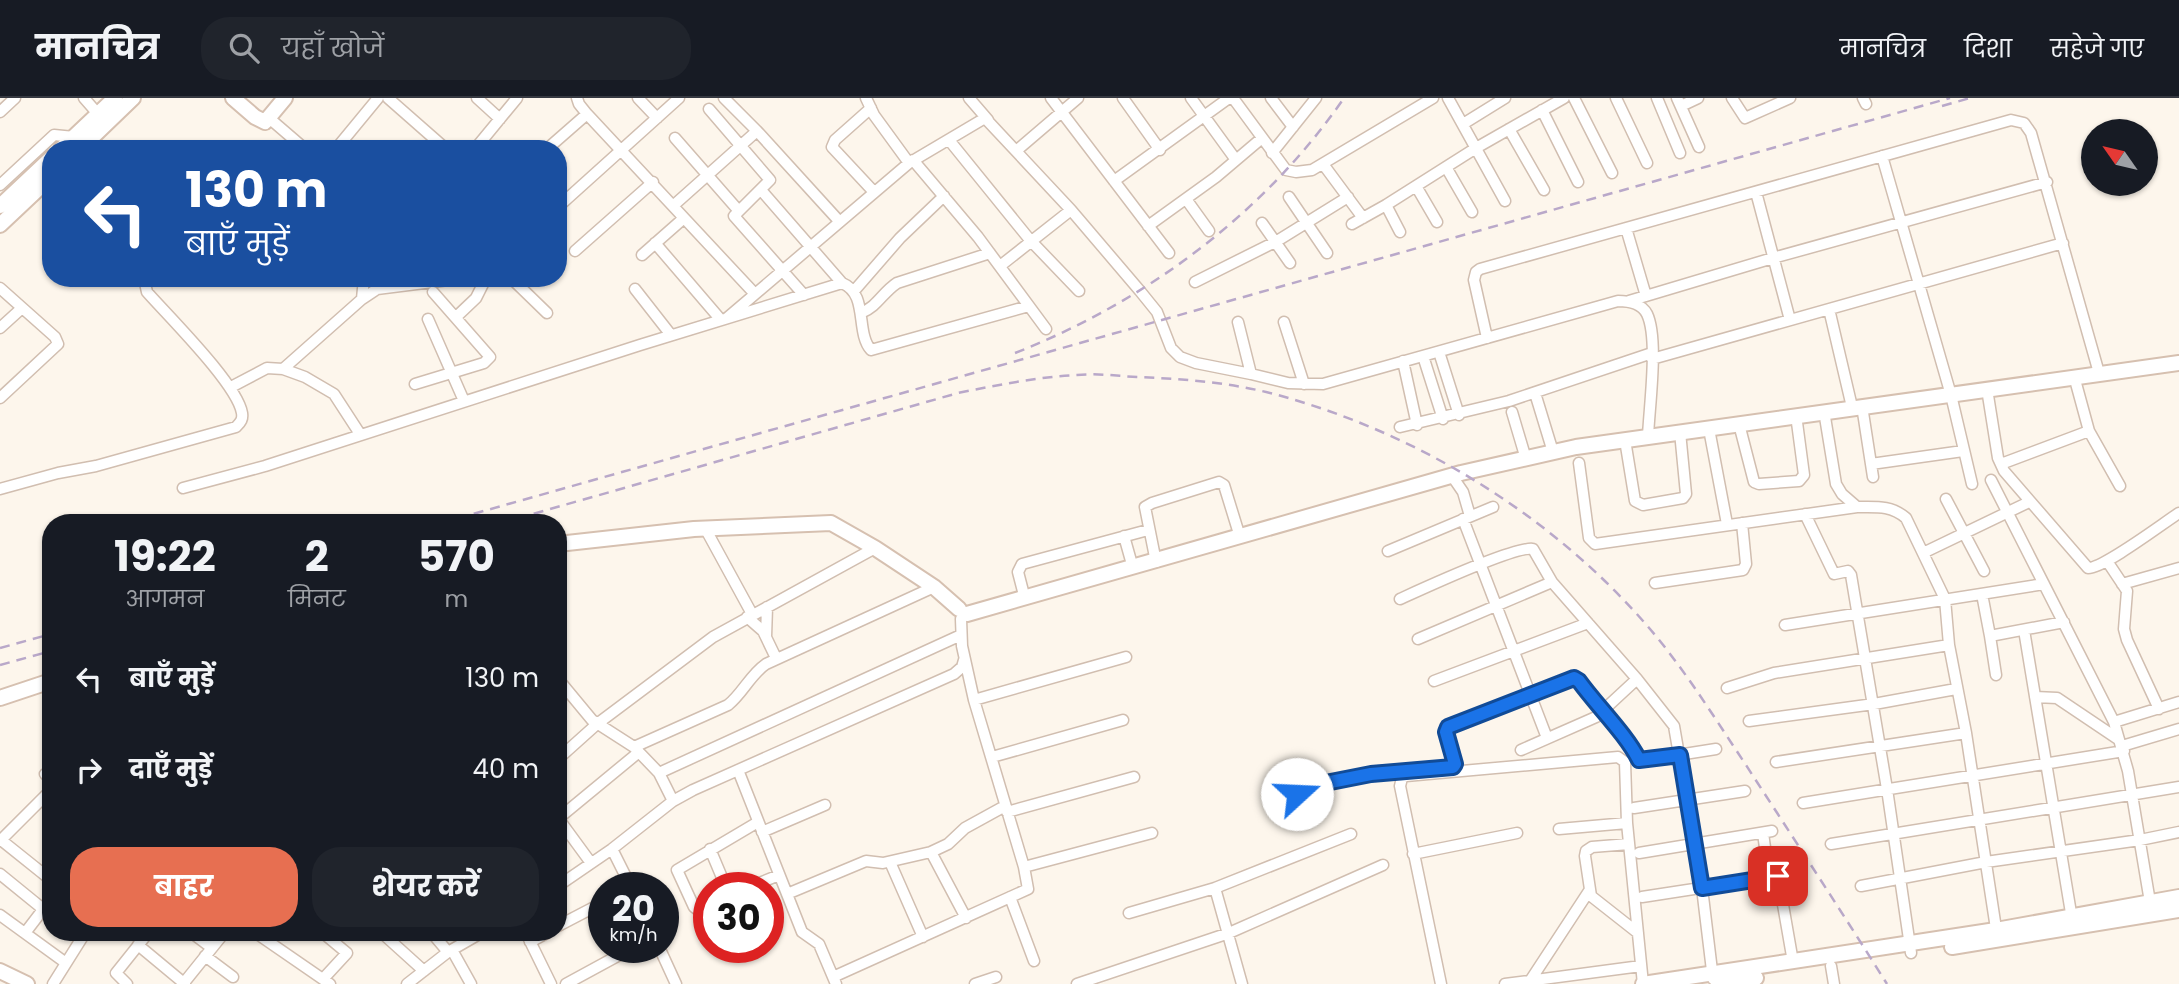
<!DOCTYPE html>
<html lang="hi">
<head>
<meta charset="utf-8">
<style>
	:root { --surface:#171b24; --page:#20242c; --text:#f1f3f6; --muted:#9ea1a6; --line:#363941; --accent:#e76f51 }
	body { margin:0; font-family:Poppins,"Noto Sans Devanagari",sans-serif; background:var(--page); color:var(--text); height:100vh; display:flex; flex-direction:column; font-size:26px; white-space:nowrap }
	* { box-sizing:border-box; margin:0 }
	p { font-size:23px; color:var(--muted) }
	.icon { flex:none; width:38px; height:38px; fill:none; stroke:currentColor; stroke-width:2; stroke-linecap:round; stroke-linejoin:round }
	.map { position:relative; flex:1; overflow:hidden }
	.sheet { position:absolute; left:42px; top:416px; width:525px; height:427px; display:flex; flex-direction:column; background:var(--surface); border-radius:28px; box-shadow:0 2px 5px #0004 }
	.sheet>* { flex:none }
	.banner { position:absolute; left:42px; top:42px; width:525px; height:147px; border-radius:28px; box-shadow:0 2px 5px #0004; background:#1a4fa0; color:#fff; overflow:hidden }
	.needle { width:46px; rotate:304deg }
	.tools { position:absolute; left:2081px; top:21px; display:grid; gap:14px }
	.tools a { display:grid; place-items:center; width:77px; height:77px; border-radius:50%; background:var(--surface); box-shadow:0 2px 5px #0004; font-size:35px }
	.speed { position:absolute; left:588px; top:774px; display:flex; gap:14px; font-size:35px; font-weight:700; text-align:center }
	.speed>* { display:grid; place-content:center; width:91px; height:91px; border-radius:50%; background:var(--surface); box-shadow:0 2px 5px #0004; line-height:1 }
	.speed small { font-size:18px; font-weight:400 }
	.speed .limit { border:10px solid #d22; background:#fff; color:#111 }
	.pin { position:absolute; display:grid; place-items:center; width:60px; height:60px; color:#fff; margin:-30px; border-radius:14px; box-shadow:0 4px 10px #0006 }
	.me { position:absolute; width:77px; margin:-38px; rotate:70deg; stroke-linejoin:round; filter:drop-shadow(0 0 5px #0008) }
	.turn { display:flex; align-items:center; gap:24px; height:147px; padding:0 28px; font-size:32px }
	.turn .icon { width:91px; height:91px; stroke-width:2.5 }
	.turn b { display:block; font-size:49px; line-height:60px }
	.eta { display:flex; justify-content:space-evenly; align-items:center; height:119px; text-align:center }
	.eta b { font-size:42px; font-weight:700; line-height:49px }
	.primary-button { display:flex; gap:14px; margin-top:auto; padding:14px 28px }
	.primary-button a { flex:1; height:80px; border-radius:28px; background:var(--accent); color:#fff; font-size:28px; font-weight:700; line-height:80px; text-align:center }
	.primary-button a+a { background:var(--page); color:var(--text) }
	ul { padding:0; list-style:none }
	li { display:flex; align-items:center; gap:21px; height:91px; padding:0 28px }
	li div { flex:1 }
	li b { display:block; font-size:26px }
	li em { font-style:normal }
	header { display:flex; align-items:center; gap:42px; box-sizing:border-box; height:98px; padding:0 35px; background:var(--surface); border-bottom:2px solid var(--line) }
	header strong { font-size:33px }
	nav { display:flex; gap:38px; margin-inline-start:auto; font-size:24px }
	.search { width:490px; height:63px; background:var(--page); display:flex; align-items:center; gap:18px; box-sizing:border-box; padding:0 24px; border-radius:28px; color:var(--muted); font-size:26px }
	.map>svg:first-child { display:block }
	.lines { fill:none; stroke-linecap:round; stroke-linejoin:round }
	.street-casing { stroke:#d1beb0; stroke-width:13 }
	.secondary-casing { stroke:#d6c0b0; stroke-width:18 }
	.street { stroke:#fff; stroke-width:10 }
	.secondary { stroke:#fff; stroke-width:14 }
	.rail { stroke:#b9a8c9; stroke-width:2.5; stroke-dasharray:10 7; stroke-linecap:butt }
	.route-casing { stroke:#114b97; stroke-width:18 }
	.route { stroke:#1a73e8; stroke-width:12 }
</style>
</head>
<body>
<header>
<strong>मानचित्र</strong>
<div class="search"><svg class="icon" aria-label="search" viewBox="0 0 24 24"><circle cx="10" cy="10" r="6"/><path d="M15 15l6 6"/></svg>यहाँ खोजें</div>
<nav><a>मानचित्र</a><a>दिशा</a><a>सहेजे गए</a></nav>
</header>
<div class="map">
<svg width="2179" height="886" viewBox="0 0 2179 886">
	<rect width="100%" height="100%" fill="#fdf6ec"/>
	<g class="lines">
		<defs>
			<path id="street" d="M 84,0 L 98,16
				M 388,0 L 446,51
				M 477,0 L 500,21
				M 577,0 L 579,6 L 587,16 L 755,196
				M 638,0 L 657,20
				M 724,0 L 757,33
				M 866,0 L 874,17 L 909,65
				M 969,0 L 988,22
				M 1051,0 L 1169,155
				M 1123,0 L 1160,52
				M 1191,0 L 1236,62
				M 1233,0 L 1286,72 L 1296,74 L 1312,72 L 1433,0
				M 1271,0 L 1293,29
				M 1448,0 L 1505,103
				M 1574,0 L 1612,75
				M 1616,0 L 1647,65
				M 1657,0 L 1680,55
				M 1677,0 L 1699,49
				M 1732,0 L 1745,20 L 1790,0
				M 1863,0 L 1866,6
				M 1681,8 L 1698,0
				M 871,10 L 835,42 L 832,49 L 874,94
				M 709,11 L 770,82 L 734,118 L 804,197
				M 1542,12 L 1578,84
				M 0,14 L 15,0
				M 269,20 L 305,51
				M 1463,26 L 1505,0
				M 1509,31 L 1544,92
				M 675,40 L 738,112
				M 949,42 L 1030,142 L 1079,193
				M 336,51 L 378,0
				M 475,51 L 517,0
				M 547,51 L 587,16
				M 1016,53 L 1078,0
				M 1272,55 L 1316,0
				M 1882,58 L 1951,297 L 1972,386
				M 913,62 L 978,139 L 1046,231
				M 1323,66 L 1363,120
				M 1446,69 L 1472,114
				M 1114,83 L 1229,0
				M 0,87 L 54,37 L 74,39
				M 1416,88 L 1437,124
				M 761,92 L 842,185
				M 1756,94 L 1790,222
				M 1289,99 L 1327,155
				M 1186,101 L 1209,133
				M 674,107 L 757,33 L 839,123
				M 1386,107 L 1400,134
				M 558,109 L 679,0
				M 1262,125 L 1290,165
				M 1352,126 L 1386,107 L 1476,50 L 1564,0
				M 1148,128 L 1216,79 L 1262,40
				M 1626,130 L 1646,198
				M 655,145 L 721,222
				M 575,153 L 653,84
				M 642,157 L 684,120
				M 1000,168 L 1071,112
				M 511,180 L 547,215
				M 1195,184 L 1277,143 L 1348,99
				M 0,190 L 55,239 L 58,246 L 0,300
				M 635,191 L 671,237
				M 854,193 L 900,140 L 944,98
				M 362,201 L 364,180
				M 1629,203 L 1773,160 L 2047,84
				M 1829,211 L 1852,309
				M 861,215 C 878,208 882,195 897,185 L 990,155
				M 456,219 L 476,200 L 486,180
				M 727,220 L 909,65 L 985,20 L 1071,112 L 1140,193 L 1157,214 L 1171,250 L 1180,259 L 1196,265 L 1251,276 L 1288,285 L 1323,286 L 1618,203 C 1629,203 1642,206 1647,216 C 1659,241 1649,310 1648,339
				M 428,221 L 464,303
				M 1238,224 L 1251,276
				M 1284,224 L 1304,286
				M 0,230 L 22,210
				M 1487,240 L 1474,182 L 1476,174 L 1480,171 L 2011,22 L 2024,25 L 2031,35 L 2099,275
				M 1439,254 L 1459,317
				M 1423,258 L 1443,321
				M 1652,261 L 2063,145
				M 1403,263 L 1417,327
				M 283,271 L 362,201 L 377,191 L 464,180
				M 2074,278 L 2089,333 L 2120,388
				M 415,286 L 484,265 L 490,259 L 433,194
				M 231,289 L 267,270 L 283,271 L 305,279 L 334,296 L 360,336
				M 1987,291 L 1998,360 L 2004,373 L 2088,470 C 2104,470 2162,426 2179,415
				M 1535,295 L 1553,354
				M 1862,308 L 1873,379
				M 1824,313 L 1836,386 L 1842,396 L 1857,409
				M 1512,314 L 1526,361
				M 1739,326 L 1754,384 L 1759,386 L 1799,383 L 1804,377 L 1796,317
				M 1400,329 L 1509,303 L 1652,255
				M 1709,331 L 1727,426
				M 1625,342 L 1635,403 L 1643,407 L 1683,400 L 1686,396 L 1680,334
				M 1579,365 L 1589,440 L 1595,446 L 1857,409 C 1876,409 1891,407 1906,420 L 1945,501 L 1949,547 L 1966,635 L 1997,837
				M 1871,366 L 1963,353
				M 2001,366 L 2089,333
				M 1452,378 L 1463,394 L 1470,418
				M 1991,382 L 2114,624 L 2128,673 L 2150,804
				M 183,390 L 265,368 L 640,247 L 842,185 C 869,196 855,234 871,252 L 1029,208
				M 0,391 L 58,375 L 96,368 L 236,329 C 241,324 243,321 242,315 C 237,286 169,219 147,194 L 145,185 L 149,180
				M 1946,401 L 1984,473
				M 1805,416 L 1834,476 L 1848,473 L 1851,477 L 1887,691 L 1911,855
				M 1463,421 L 1547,640
				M 705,430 L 752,516
				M 1124,438 L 1133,470
				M 1388,453 L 1493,409
				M 1923,455 L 2029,404
				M 2107,463 L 2127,493 L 2124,531 L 2127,542 L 2159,611
				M 1156,464 L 1145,409 L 1152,405 L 1219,384 L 1224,387 L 1240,439
				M 1655,485 L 1743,472 L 1746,466 L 1742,425
				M 2122,486 L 2179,470
				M 1982,496 L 1990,538 L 2064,524
				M 1025,501 L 1018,474 L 1022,466 L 1148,432
				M 1400,501 C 1422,491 1517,447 1533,451 L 1552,484 L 1637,581 L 1674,628 L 1702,790 L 1713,881
				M 747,519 L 763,533 L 776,560
				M 1785,527 L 2044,486
				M 2024,532 L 2072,821
				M 1990,538 L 1996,577
				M 766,539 L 767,509
				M 1418,541 L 1552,484
				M 558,581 L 592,622 L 634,649 L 659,675
				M 1434,583 L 1588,525
				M 1727,590 L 1774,575 L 1949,547
				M 2035,599 L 2057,600 L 2118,641
				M 974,602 L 1126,559
				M 1749,623 L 1874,606 L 1956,591
				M 2114,624 L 2179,604
				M 2122,648 L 2179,631
				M 634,649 L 728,607 C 743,595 750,577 766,566 L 934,489
				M 1521,652 L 1596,619 L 1637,581
				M 992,659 L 1123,622
				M 558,661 L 597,626 L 713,539 L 875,450
				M 1776,664 L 1966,635
				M 1446,670 L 1453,669 L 1455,666 L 1446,634 L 1448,629 L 1571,580 L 1579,583 L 1602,614 L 1631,646 L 1640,663 L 1716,651
				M 738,672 L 802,834 L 819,846 L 836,886
				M 45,676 L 51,682
				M 673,703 L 659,675 L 961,537
				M 1803,705 L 2124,653
				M 1634,710 L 1745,693
				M 1007,714 L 1134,679
				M 558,720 L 591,765
				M 559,720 L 639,654
				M 1302,724 L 1297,696 L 1298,690 L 1371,676 L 1413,673
				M 1559,731 L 1627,725
				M 762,734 L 825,707
				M 1763,735 L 1769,779
				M 1,742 L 51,782
				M 0,743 L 51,692
				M 1629,746 L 1592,749 L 1586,753 L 1585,758 L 1591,798 L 1638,835
				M 1831,746 L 2179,689
				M 612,751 L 631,789
				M 710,751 L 726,789
				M 931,754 L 966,820
				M 1639,755 L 1772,733
				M 1413,756 L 1517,735
				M 890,764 L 923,839
				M 1024,769 L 1152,735
				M 0,776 L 43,811
				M 1778,778 L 1793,864
				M 558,788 L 612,751 L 673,703 L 693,692 L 954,576 L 962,569 L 964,562
				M 1861,788 L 1986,764 L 2140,742 L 2179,734
				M 750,789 L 779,777
				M 1215,790 L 1242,886
				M 787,796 L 866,763 L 883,765 L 931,754 L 948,746 L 965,730 L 1005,708
				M 1010,799 L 1034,863
				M 1642,799 L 1798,775
				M 709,807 L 698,812 L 694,809 L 677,772 L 758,724
				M 1129,815 L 1215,790 L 1351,736
				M 0,817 L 66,865
				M 558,828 L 604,804
				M 25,835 L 51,801
				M 192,835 L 212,850
				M 256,835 L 330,886
				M 382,835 L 424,873
				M 432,835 L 448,854
				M 526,835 L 551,886
				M 530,844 L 547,835
				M 138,847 L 185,886
				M 659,849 L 676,886
				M 452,852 L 471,886
				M 205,858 L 233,879
				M 1831,868 L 1834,886
				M 833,879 L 1028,791 L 1024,769 L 974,602 L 962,548 L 961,521
				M 323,881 L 347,855 L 323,835
				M 1530,883 L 1589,793
				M 53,886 L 85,835
				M 127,886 L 116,875 L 148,835
				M 183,886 L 224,835
				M 407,886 L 448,854 L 481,835
				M 566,886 L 634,849
				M 975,886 L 996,879
				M 1077,886 L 1229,835 L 1383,767
				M 1441,886 L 1400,688 L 1402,680 L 1406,678 L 1618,659 L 1625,664 L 1627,725 L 1643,886
				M 1505,886 L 1641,868"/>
			<path id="secondary" d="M 233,0 L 255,19 L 265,24 L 285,0
				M 61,51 L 115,0
				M 80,51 L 133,0
				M 0,108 L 51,60
				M 0,127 L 51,79
				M 558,446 L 694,431 L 831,425 L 875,450 L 934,489 L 959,511
				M 967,516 L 1461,375 L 1576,349 L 2179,265
				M 0,600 L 51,583
				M 1952,849 L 2179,812
				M 0,873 L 27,886
				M 1643,886 L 1996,832 L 2179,799
				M 1718,886 L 1756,880"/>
		</defs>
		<use href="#street" class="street-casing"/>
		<use href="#secondary" class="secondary-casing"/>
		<use href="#street" class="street"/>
		<use href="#secondary" class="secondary"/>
		<path class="rail" d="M 1942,8 L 1970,0
			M 1015,255 C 1145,204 1264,116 1344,0
			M 441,425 L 1950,0
			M 501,425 L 958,295 C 998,287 1037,279 1077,277 C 1097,275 1117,278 1137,279 C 1187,281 1237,285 1285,299 C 1425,339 1556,421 1650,531 C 1685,572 1714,619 1744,664 C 1792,738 1840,811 1887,886
			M 0,550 L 51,536
			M 0,567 L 51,553"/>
	</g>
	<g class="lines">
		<defs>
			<path id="route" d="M 1297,696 L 1300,690 L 1371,676 L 1453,669 L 1455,666 L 1446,634 L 1448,629 L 1574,580 L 1579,583 C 1597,608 1626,636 1639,662 L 1680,657 L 1702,790 L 1778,778"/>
		</defs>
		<use href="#route" class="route-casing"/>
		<use href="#route" class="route"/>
	</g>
</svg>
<div class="tools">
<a><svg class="needle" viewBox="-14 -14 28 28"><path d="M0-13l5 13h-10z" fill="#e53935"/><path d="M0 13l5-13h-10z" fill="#9ea1a6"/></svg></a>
</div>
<div class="speed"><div>20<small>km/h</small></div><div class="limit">30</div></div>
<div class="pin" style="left:1778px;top:778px;background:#d93025"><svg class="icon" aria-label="arrive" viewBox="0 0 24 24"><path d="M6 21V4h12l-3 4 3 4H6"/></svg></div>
<svg class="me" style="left:1297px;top:696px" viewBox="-20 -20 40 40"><circle r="19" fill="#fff"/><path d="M0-13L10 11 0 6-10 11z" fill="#1a73e8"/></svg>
<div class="banner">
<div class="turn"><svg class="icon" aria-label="left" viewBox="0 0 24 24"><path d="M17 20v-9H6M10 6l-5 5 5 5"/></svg><div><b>130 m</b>बाएँ मुड़ें</div></div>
</div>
<section class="sheet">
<div class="eta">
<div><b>19:22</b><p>आगमन</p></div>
<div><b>2</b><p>मिनट</p></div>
<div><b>570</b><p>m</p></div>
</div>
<ul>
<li><svg class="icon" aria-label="left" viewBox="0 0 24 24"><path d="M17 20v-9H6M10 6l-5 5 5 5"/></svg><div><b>बाएँ मुड़ें</b></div><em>130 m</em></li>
<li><svg class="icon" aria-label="right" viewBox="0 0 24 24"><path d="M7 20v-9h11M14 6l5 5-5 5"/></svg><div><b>दाएँ मुड़ें</b></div><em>40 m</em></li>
</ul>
<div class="primary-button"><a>बाहर</a><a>शेयर करें</a></div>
</section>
</div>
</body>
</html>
